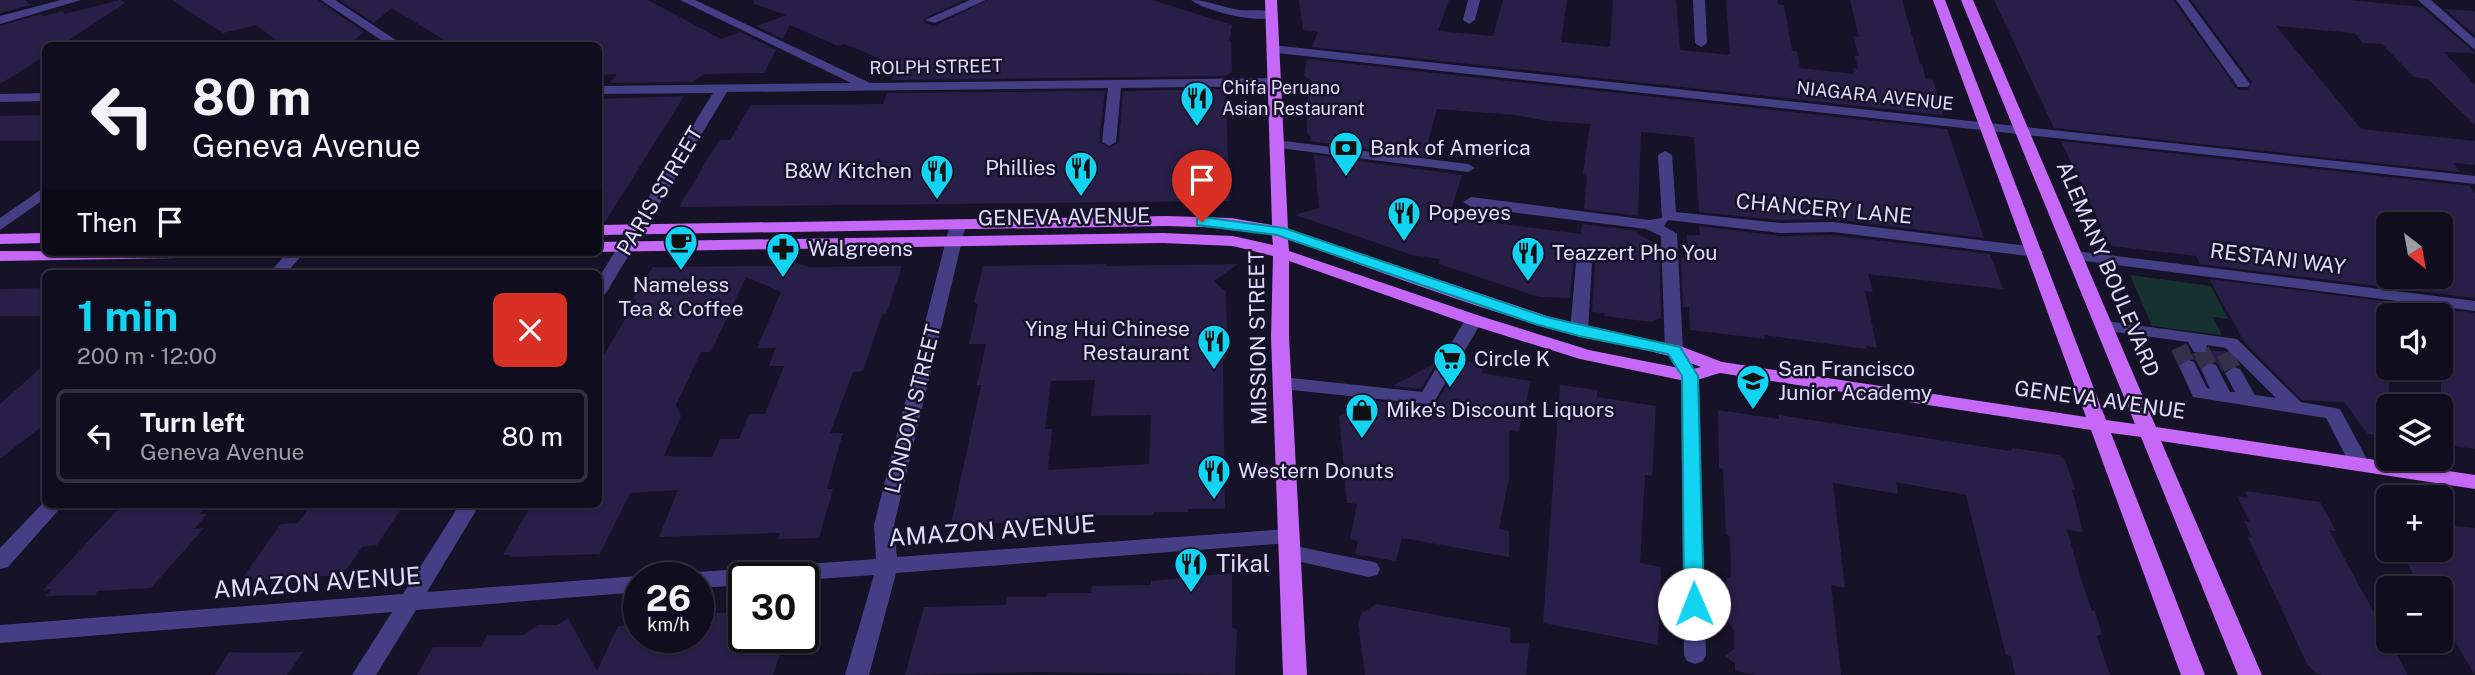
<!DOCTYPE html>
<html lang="en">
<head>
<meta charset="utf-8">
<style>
	:root { --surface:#100e1e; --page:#191727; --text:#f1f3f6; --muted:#9c9ca4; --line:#302e3c; --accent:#12d4f2 }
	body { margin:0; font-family:"Public Sans",sans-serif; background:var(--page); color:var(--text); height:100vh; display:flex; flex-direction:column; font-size:26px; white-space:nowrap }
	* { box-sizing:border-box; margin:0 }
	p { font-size:23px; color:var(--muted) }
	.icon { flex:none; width:38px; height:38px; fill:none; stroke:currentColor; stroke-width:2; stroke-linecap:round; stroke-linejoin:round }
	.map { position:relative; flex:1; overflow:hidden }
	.drawer { position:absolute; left:42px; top:270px; width:560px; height:238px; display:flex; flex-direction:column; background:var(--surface); border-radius:10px; box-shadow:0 2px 5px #0004,0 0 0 2px var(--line) }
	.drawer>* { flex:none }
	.guide { position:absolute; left:42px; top:42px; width:560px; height:214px; border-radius:10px; box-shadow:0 2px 5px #0004,0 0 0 2px var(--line); background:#100e1e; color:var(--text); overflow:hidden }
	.needle { width:46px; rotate:149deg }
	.buttons { position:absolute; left:2376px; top:212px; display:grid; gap:14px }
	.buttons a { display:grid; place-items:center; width:77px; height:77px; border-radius:10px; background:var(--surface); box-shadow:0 2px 5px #0004,0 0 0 2px var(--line); font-size:35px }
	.speed { position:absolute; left:623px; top:562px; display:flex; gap:14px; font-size:35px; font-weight:700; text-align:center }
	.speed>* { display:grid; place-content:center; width:91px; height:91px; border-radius:50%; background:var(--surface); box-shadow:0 2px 5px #0004,0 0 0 2px var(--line); line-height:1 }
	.speed small { font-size:18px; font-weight:400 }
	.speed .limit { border:4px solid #111; border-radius:10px; background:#fff; color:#111 }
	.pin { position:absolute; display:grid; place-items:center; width:60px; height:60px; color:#fff; margin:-72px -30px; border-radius:50% 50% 50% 0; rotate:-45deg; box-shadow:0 0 7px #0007 }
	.pin .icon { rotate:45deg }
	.me { position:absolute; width:77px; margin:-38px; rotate:359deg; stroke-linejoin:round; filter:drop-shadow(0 0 5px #0008) }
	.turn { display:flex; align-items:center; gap:24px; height:147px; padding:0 35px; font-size:32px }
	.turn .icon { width:91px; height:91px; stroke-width:2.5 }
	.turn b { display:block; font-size:49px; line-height:60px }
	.then { display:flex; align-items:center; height:66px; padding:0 35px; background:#0003; gap:14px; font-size:26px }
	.round { display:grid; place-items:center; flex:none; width:74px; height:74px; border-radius:10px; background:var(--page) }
	.head { display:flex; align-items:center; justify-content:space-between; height:119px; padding:0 35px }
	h1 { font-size:42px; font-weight:700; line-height:52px; color:var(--accent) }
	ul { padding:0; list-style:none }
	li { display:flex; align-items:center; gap:21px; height:94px; margin:0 14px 10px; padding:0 21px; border:4px solid var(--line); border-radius:10px }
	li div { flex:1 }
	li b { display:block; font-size:26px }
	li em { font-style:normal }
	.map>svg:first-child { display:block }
	.green { fill:#153231 }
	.building { fill:#281f48; fill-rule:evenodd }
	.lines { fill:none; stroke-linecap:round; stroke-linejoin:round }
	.minor-tunnel { stroke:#343048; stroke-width:17; stroke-dasharray:17 8; stroke-linecap:butt }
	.minor { fill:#443f84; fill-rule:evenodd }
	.major { fill:#c668f7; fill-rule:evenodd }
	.route { fill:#12d4f2; stroke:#0c8a9d; stroke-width:2 }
	.labels { text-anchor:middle; stroke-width:5; stroke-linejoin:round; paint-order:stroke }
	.far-street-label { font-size:18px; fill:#e0dbfd; stroke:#161228 }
	.far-poi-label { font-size:18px; fill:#e0dbfd; stroke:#161228; text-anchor:start }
	.poi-label { font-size:21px; fill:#e0dbfd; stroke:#161228; text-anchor:start }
	.street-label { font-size:21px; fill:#e0dbfd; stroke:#161228 }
	.near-street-label { font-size:24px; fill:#e0dbfd; stroke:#161228 }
	.near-poi-label { font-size:24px; fill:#e0dbfd; stroke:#161228; text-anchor:start }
</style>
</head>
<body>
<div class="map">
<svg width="2475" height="675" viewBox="0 0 2475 675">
	<rect width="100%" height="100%" fill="#161228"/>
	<path class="green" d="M 2130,275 L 2211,286 L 2228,319 L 2213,317 L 2222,335 L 2152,326 Z"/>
	<path class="building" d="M 0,0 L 25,0 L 31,5 L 0,13 Z
		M 120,0 L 125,3 L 60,46 L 46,46 L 46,55 L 0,84 L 0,26 L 41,14 L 44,16 L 62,11 L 65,14 Z
		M 172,0 L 318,0 L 364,32 L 347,46 L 284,46 L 256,25 L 223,33 Z
		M 340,0 L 648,0 L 721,39 L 740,32 L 776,50 L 764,73 L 704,74 L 693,82 L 610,83 L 617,74 L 598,75 L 598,46 L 454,46 L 392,8 L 374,23 Z
		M 754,0 L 964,0 L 923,19 L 924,23 L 934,26 L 988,0 L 1152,0 L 1232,25 L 1229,41 L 1231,41 L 1232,72 L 1225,76 L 892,80 L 897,67 L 862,51 L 844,44 L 838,46 L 790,25 L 783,39 L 756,26 L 787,15 L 754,4 Z
		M 1299,0 L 1449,0 L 1438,31 L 1493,36 L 1503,0 L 1567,0 L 1561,42 L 1610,47 L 1613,0 L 1676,0 L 1680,50 L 1730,55 L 1726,0 L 1778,0 L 1778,4 L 1784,5 L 1792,51 L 1797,51 L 1800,68 L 1854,74 L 1853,68 L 1858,69 L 1855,56 L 1859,56 L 1853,36 L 1859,37 L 1850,0 L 1902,0 L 1920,64 L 1922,64 L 1926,79 L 1933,80 L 1943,115 L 1312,47 L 1318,32 L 1303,30 Z
		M 1994,0 L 2173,0 L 2238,90 L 2248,90 L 2252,82 L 2191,0 L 2349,0 L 2422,7 L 2475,53 L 2444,52 L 2475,85 L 2475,125 L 2428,79 L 2414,77 L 2382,44 L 2363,43 L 2354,33 L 2276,26 L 2361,129 L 2475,141 L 2475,165 L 2453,163 L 2460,172 L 2054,128 Z
		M 2445,9 L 2475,11 L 2475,35 Z
		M 1307,59 L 1947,129 L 1984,238 L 1833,219 L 1781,220 L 1699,212 L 1694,137 L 1641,132 L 1638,216 L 1584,209 L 1587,177 L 1583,174 L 1590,124 L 1546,121 L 1516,115 L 1437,109 L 1424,156 L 1309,141 L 1311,137 L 1307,132 L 1307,102 L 1312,81 L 1304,76 Z
		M 1225,89 L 1230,201 L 679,207 L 719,140 L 730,140 L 751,105 L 883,104 L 887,93 L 1105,91 L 1099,142 L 1110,148 L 1119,142 L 1123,91 Z
		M 684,96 L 605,222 L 598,222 L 598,99 Z
		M 46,115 L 46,141 L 0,141 L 0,116 Z
		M 2061,141 L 2470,186 L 2475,193 L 2475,298 L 2200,264 L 2196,256 L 2111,246 ZM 2389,219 L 2441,224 L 2441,276 L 2389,276 Z
		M 1314,155 L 1462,175 L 1449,217 L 1581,234 L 1582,224 L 1637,231 L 1637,234 L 1659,245 L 1661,318 L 1651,322 L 1604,316 L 1605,313 L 1592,312 L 1595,263 L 1585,256 L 1573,263 L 1570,298 L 1539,297 L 1439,264 L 1440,259 L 1412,255 L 1295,215 L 1319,208 Z
		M 1699,226 L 1781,236 L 1833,235 L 1990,254 L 2003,289 L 1868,274 L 1873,292 L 1865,291 L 1877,348 L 1867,346 L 1867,349 L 1764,335 L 1765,339 L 1690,330 L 1689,306 L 1683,308 L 1681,257 L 1685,259 L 1684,245 L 1688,245 L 1687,235 L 1700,235 Z
		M 792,262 L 810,267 L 902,266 L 886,314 L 882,314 L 863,371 L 853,372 L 830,433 L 843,433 L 827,489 L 833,489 L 819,538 L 778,539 L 780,533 L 659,537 L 678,490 L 630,493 L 598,557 L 598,554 L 509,557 L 510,555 L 503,555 L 532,504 L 598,504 L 598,365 L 637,299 L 633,299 L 653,267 L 773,266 ZM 746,277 L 781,292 L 757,348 L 776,348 L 769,366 L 784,366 L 765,414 L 749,414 L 739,439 L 720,439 L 712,457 L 664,456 L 681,416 L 676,405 L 701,352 L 711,352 Z
		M 1106,264 L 1106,266 L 1238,264 L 1214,281 L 1226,292 L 1227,340 L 1226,357 L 1223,360 L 1225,509 L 1188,509 L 1188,512 L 1154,512 L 1154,515 L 1041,515 L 1040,522 L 951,524 L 981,385 L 977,385 L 986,344 L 969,344 L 978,305 L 974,302 L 983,266 ZM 1095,380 L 1091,416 L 1151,415 L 1149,464 L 1048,470 L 1052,429 L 1045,429 L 1051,381 Z
		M 2209,279 L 2475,313 L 2475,449 L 2441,444 L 2441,315 L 2389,315 L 2389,437 L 2368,434 L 2344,402 L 2302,400 L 2245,343 Z
		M 46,288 L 46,316 L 0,316 L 0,289 Z
		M 2209,351 L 2225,351 L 2241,366 L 2233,365 L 2222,371 L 2217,363 L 2209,361 L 2199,367 L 2196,361 L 2189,358 L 2177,364 L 2178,352 L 2206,355 Z
		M 1462,361 L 1483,364 L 1482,373 L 1531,381 L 1519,431 L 1509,430 L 1509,478 L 1499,529 L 1509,531 L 1509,557 L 1402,538 L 1396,561 L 1355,554 L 1358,541 L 1350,539 L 1357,504 L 1347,503 L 1339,416 L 1367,400 L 1427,407 L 1435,405 Z
		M 1437,362 L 1421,389 L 1393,386 Z
		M 46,363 L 46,423 L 0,459 L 0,404 Z
		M 1560,385 L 1597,390 L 1597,397 L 1656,406 L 1652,476 L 1645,475 L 1640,563 L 1661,567 L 1658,645 L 1543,623 Z
		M 1718,410 L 1779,419 L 1779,415 L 2010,451 L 2013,448 L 2059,455 L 2065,460 L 2075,489 L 2072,490 L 2083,532 L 2067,530 L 2081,579 L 2092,611 L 2095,611 L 2102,634 L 2097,636 L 2110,675 L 2015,675 L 2011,656 L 2006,655 L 1966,495 L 1896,482 L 1898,494 L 1833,483 L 1845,588 L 1831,585 L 1841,675 L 1757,675 L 1735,671 L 1735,663 L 1725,656 L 1734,649 L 1734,630 L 1728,622 L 1726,580 L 1731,576 L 1730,536 L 1726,535 L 1723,469 L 1719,468 Z
		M 2245,491 L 2320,502 L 2336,531 L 2329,530 L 2408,675 L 2322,675 L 2316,673 L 2307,664 L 2248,537 L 2252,538 L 2244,521 L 2250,522 L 2237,496 L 2248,498 Z
		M 123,504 L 208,504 L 200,514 L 207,514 L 194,529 L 204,528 L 151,588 L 98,591 L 95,595 L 46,596 L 52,589 L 43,590 Z
		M 312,504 L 393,504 L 390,509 L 401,509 L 377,545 L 362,547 L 347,569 L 338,570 L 334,575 L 287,580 L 251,580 L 253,577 L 243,577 L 281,524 L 298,523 Z
		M 2441,524 L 2475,528 L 2475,675 L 2446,626 L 2441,626 L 2441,588 L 2422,588 L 2399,550 L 2441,550 Z
		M 1232,573 L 1232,627 L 1237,630 L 1235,675 L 1036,672 L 905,675 L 924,607 L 1006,605 L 1007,597 L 1047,597 L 1048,593 L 1091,593 L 1092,586 L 1151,585 L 1151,581 Z
		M 1376,604 L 1510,628 L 1510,643 L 1529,643 L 1526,675 L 1365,675 L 1358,622 L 1362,613 Z
		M 708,613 L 744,613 L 744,637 L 786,637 L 773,675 L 417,675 L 433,647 L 481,647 L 487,635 L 523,635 L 538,625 L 557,625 L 568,618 L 597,671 L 618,626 L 639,625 L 639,637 L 698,637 Z
		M 229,652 L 259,653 L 303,652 L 287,675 L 215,675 Z"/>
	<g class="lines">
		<path class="minor-tunnel" d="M 2179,347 L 2188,366
			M 2201,350 L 2210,369
			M 2225,353 L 2234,373"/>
		<path class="minor" d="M 61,0 L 81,0 L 0,24 L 0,16 Z
			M 321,0 L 335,0 L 405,46 L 390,46 Z
			M 680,0 L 695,0 L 870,83 L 1273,78 L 1280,82 L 1273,86 L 1121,88 L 1116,142 L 1109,146 L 1102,142 L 1108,88 L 727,92 L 606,293 L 598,298 L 598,279 L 713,93 L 598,94 L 598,86 L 851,83 Z
			M 970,0 L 986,0 L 935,23 L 925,20 Z
			M 1191,0 C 1209,0 1223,8 1240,10 C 1252,11 1269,8 1278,15 C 1263,26 1205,11 1191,0 Z
			M 1468,0 L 1480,0 L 1475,20 L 1469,24 L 1463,20 Z
			M 1693,0 L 1705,0 L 1707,43 L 1701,47 L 1695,43 Z
			M 2176,0 L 2188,0 L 2250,84 L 2248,87 L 2238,87 Z
			M 2418,0 L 2431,0 L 2475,39 L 2475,50 Z
			M 1272,45 L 2475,176 L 2475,184 L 1268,52 L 1266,49 Z
			M 46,93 L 46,101 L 0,102 L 0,94 Z
			M 1276,140 L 1468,164 L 1475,168 L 1468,172 L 1271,147 L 1271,141 Z
			M 1665,151 L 1672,155 L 1676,212 L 1781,223 L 1833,222 L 2036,247 L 2044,252 L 2036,257 L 1833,232 L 1781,233 L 1668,220 L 1664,226 L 1677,234 L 1683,350 L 1699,376 L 1706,655 L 1703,661 L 1695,664 L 1687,661 L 1684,655 L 1681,376 L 1665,350 L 1661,236 L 1646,229 L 1471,207 L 1463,202 L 1471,197 L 1649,220 L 1662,218 L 1658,155 Z
			M 46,186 L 46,198 L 0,230 L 0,218 Z
			M 958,219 L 966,224 L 894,525 L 897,557 L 1289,529 L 1296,531 L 1299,536 L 1296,541 L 1289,543 L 896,573 L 869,675 L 845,675 L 874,575 L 803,580 L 803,578 L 744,578 L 744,585 L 698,588 L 698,578 L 689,578 L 698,572 L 876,559 L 874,525 L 950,224 Z
			M 2076,251 L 2475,301 L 2475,311 L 2070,259 L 2068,256 L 2070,253 Z
			M 288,252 L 305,252 L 286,273 L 269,273 Z
			M 1584,258 L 1592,263 L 1588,331 L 1579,336 L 1570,331 L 1576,263 Z
			M 1474,315 L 1483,320 L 1434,402 L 1427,404 L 1282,389 L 1273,383 L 1282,377 L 1422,392 L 1465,320 Z
			M 2106,321 L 2237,339 L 2301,402 L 2340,409 L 2369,463 L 2366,468 L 2352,468 L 2326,418 L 2193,397 L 2179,366 L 2188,360 L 2194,362 L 2207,388 L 2210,389 L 2201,369 L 2210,363 L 2216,365 L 2230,392 L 2235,392 L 2225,373 L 2234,367 L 2240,369 L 2255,395 L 2276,398 L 2226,348 L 2207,345 L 2206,352 L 2194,352 L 2188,342 L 2100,330 L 2097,326 Z
			M 46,500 L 46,504 L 64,504 L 8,567 L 0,569 L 0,548 Z
			M 460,504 L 480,504 L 427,592 L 639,576 L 644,578 L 639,578 L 639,592 L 416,610 L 376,675 L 352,675 L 392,612 L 0,643 L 0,625 L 403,594 Z
			M 1290,545 L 1369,561 L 1377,563 L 1380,569 L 1377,575 L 1369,577 L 1283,558 L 1279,553 L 1283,548 Z"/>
		<path class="major" d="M 1265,0 L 1277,0 L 1288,229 L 1547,316 L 1623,336 L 1680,346 L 1722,362 L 2086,417 L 1933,0 L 1945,0 L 2106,420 L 2135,424 L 1961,0 L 1973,0 L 2156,427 L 2475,475 L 2475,489 L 2161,441 L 2262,675 L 2238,675 L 2141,437 L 2111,433 L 2205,675 L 2181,675 L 2091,430 L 1720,373 L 1690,382 L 1580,359 L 1468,324 L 1289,261 L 1289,337 L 1307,675 L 1283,675 L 1271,337 L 1273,256 L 1233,246 L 1163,243 L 598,252 L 598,242 L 1163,233 L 1233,236 L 1273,245 L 1272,235 L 1231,228 L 1166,226 L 598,235 L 598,225 L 1166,216 L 1231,218 L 1272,225 ZM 1288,239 C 1371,268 1453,300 1536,324 C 1591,340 1648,346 1701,367 L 1689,370 L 1589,350 L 1480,316 L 1289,251 Z
			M 46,233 L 46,243 L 0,244 L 0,234 Z
			M 0,251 L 245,252 L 237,257 L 0,261 Z"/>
	</g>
	<path class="route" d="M 1202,217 L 1284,228 L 1546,317 L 1680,347 L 1698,376 L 1704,604 L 1701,609 L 1694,611 L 1687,609 L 1684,604 L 1682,376 L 1668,354 L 1579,336 L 1535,324 L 1277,235 L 1197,225 L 1197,219 Z"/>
	<defs>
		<symbol id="restaurant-pin" viewBox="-11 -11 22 30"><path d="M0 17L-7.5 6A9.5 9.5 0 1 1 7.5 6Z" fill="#12d4f2" stroke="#161228"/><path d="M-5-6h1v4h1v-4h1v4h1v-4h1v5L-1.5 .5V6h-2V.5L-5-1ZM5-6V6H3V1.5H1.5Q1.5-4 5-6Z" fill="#111"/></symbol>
		<symbol id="bank-pin" viewBox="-11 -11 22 30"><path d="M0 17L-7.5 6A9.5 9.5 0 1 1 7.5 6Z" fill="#12d4f2" stroke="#161228"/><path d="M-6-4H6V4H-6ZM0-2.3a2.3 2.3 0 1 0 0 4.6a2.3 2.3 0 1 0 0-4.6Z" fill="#111"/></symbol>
		<symbol id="cafe-pin" viewBox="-11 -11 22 30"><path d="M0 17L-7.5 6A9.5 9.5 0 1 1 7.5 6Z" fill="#12d4f2" stroke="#161228"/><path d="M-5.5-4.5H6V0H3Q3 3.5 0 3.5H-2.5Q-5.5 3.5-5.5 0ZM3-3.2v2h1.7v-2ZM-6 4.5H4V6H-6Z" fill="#111"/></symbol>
		<symbol id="pharmacy-pin" viewBox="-11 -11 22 30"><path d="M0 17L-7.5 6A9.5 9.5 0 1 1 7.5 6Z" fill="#12d4f2" stroke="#161228"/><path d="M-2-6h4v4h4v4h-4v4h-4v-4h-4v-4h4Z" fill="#111"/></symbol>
		<symbol id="supermarket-pin" viewBox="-11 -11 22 30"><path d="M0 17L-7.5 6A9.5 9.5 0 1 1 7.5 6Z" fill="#12d4f2" stroke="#161228"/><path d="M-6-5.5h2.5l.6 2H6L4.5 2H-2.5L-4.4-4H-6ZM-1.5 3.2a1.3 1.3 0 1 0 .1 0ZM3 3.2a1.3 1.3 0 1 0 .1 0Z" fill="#111"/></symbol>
		<symbol id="school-pin" viewBox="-11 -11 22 30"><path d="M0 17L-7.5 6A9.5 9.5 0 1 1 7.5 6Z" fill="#12d4f2" stroke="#161228"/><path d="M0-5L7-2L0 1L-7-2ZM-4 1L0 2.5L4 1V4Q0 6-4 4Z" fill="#111"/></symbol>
		<symbol id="shop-pin" viewBox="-11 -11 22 30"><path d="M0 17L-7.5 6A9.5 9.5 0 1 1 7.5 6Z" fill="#12d4f2" stroke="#161228"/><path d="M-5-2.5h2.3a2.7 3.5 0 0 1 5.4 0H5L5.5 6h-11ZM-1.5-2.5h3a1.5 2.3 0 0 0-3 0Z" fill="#111"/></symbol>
	</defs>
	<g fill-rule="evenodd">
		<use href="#restaurant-pin" x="1178" y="79" width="38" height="52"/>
		<use href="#bank-pin" x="1327" y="129" width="38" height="52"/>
		<use href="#restaurant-pin" x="1062" y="149" width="38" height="52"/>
		<use href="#restaurant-pin" x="918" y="152" width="38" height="52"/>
		<use href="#restaurant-pin" x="1385" y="194" width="38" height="52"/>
		<use href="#cafe-pin" x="662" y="223" width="38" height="52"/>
		<use href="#pharmacy-pin" x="764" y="230" width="38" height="52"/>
		<use href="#restaurant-pin" x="1509" y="234" width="38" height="52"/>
		<use href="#restaurant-pin" x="1195" y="322" width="38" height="52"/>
		<use href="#supermarket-pin" x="1431" y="340" width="38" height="52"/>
		<use href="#school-pin" x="1734" y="362" width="38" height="52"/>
		<use href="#shop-pin" x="1343" y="391" width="38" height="52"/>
		<use href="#restaurant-pin" x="1195" y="452" width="38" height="52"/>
		<use href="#restaurant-pin" x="1172" y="545" width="38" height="52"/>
	</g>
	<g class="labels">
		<g class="far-street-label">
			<text transform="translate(936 67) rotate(-1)" y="6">ROLPH STREET</text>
			<text transform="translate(1875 96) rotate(6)" y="6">NIAGARA AVENUE</text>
		</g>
		<g class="far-poi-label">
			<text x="1222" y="94">Chifa Peruano<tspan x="1222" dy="21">Asian Restaurant</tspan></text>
		</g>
		<g class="poi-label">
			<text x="1370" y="155">Bank of America</text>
			<text x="1056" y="175" text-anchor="end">Phillies</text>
			<text x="912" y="178" text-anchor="end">B&amp;W Kitchen</text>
			<text x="1428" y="220">Popeyes</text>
			<text x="808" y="256">Walgreens</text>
			<text x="1552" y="260">Teazzert Pho You</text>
			<text x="681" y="292" text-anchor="middle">Nameless<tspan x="681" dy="24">Tea &amp; Coffee</tspan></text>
			<text x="1190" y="336" text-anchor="end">Ying Hui Chinese<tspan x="1190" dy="24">Restaurant</tspan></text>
			<text x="1474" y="366">Circle K</text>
			<text x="1778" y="376">San Francisco<tspan x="1778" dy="24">Junior Academy</tspan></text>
			<text x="1386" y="417">Mike's Discount Liquors</text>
			<text x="1238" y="478">Western Donuts</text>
		</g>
		<g class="street-label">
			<text transform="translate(660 191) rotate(-59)" y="7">PARIS STREET</text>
			<text transform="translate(1824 209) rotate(5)" y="7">CHANCERY LANE</text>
			<text transform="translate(1064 217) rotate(-1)" y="7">GENEVA AVENUE</text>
			<text transform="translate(2278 259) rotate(7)" y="7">RESTANI WAY</text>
			<text transform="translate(2108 269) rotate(67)" y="7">ALEMANY BOULEVARD</text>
			<text transform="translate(1258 338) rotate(-91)" y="7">MISSION STREET</text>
			<text transform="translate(2100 400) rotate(8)" y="7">GENEVA AVENUE</text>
			<text transform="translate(913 409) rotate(-76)" y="7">LONDON STREET</text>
		</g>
		<g class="near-street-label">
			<text transform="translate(992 531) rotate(-4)" y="8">AMAZON AVENUE</text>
			<text transform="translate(317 583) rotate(-4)" y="8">AMAZON AVENUE</text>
		</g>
		<g class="near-poi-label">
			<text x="1216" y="572">Tikal</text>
		</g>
	</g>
</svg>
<div class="buttons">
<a><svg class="needle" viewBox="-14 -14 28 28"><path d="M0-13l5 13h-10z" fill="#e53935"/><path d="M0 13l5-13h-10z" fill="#9c9ca4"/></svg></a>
<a><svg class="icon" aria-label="sound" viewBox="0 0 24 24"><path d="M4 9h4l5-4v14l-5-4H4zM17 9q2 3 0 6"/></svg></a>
<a><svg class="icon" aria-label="layers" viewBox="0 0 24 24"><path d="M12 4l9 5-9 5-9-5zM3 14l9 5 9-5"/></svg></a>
<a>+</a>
<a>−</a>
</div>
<div class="speed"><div>26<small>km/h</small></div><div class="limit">30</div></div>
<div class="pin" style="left:1202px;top:222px;background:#d93025"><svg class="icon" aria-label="arrive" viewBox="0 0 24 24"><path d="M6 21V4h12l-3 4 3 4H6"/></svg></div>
<svg class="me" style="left:1694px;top:604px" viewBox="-20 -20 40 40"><circle r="19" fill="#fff"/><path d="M0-13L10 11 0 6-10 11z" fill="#12d4f2"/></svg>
<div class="guide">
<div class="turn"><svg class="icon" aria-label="left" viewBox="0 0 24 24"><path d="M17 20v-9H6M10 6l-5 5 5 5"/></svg><div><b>80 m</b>Geneva Avenue</div></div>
<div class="then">Then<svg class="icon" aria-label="arrive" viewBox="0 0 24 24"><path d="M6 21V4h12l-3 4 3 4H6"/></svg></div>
</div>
<section class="drawer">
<div class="head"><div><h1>1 min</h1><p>200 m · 12:00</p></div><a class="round" style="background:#d93025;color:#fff"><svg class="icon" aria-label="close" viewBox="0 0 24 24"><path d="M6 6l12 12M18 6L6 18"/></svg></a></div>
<ul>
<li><svg class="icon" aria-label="left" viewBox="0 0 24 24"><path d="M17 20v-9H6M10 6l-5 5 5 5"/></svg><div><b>Turn left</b><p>Geneva Avenue</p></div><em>80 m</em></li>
</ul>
</section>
</div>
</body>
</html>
